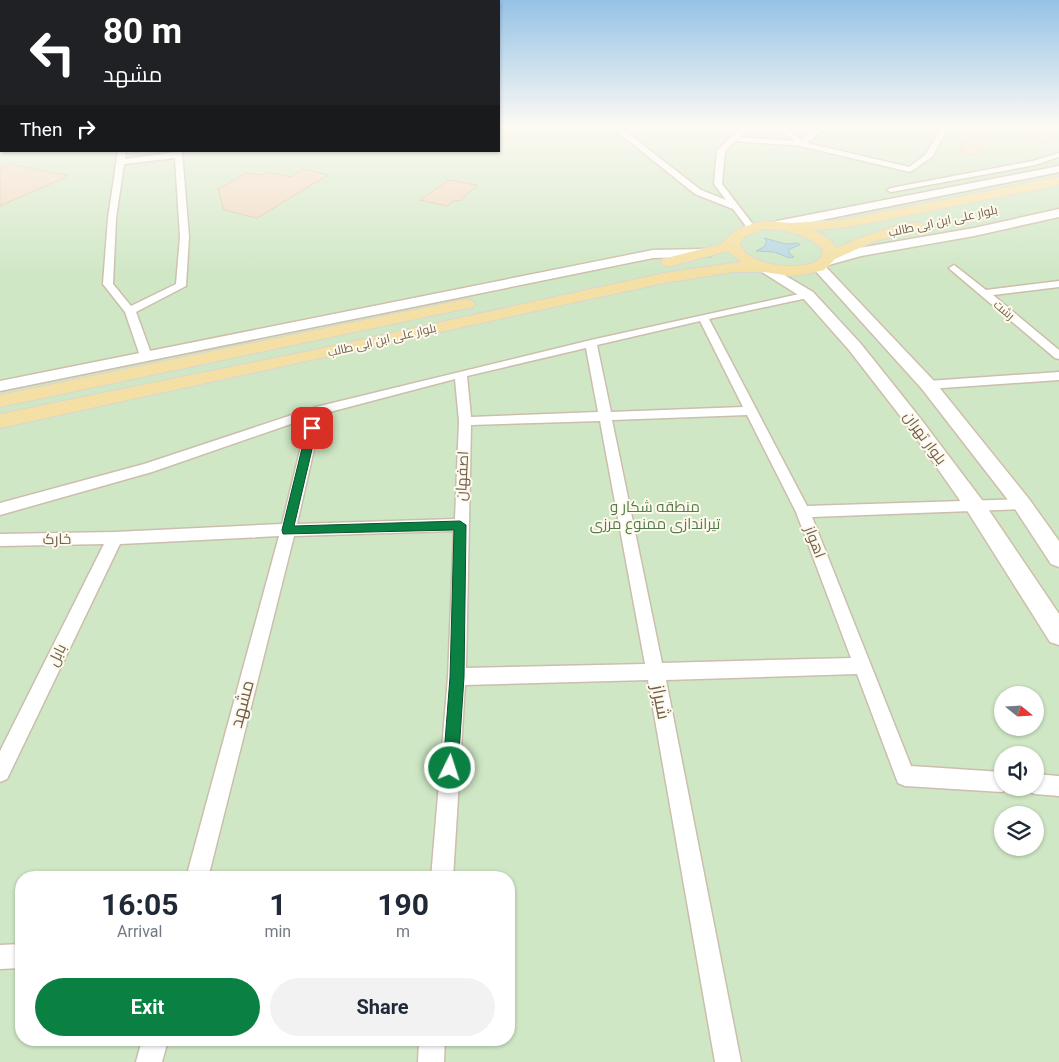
<!DOCTYPE html>
<html lang="en">
<head>
<meta charset="utf-8">
<style>
	:root { --surface:#fff; --page:#f2f2f3; --text:#1f2937; --muted:#747a83; --accent:#0b8043 }
	body { margin:0; font-family:Roboto,Cairo,sans-serif; background:var(--page); color:var(--text); height:100vh; display:flex; flex-direction:column; font-size:19px; white-space:nowrap }
	* { box-sizing:border-box; margin:0 }
	p { font-size:16px; color:var(--muted) }
	.icon { flex:none; width:28px; height:28px; fill:none; stroke:currentColor; stroke-width:2; stroke-linecap:round; stroke-linejoin:round }
	.map { position:relative; flex:1; overflow:hidden }
	.side { position:absolute; left:15px; top:871px; width:500px; height:175px; display:flex; flex-direction:column; background:var(--surface); border-radius:20px; box-shadow:0 1px 4px #0004 }
	.side>* { flex:none }
	.banner { position:absolute; left:0px; top:0px; width:500px; height:152px; box-shadow:0 1px 4px #0004; background:#202124; color:#fff; overflow:hidden }
	.needle { width:32px; rotate:108deg }
	.buttons { position:absolute; left:994px; top:686px; display:grid; gap:10px }
	.buttons a { display:grid; place-items:center; width:50px; height:50px; border-radius:50%; background:var(--surface); box-shadow:0 1px 4px #0004; font-size:25px }
	.pin { position:absolute; display:grid; place-items:center; width:42px; height:42px; color:#fff; margin:-21px; border-radius:10px; box-shadow:0 2px 8px #0006 }
	.me { position:absolute; width:55px; margin:-28px; rotate:4deg; stroke-linejoin:round; filter:drop-shadow(0 0 4px #0008) }
	.turn { display:flex; align-items:center; gap:18px; height:105px; padding:0 20px; font-size:22px }
	.turn .icon { width:65px; height:65px; stroke-width:2.5 }
	.turn b { display:block; font-size:35px; line-height:42px }
	.then { display:flex; align-items:center; height:48px; padding:0 20px; background:#0003; gap:10px; font-size:19px }
	.eta { display:flex; justify-content:space-evenly; align-items:center; height:85px; text-align:center }
	.eta b { font-size:30px; font-weight:700; line-height:35px }
	.button { display:flex; gap:10px; margin-top:auto; padding:10px 20px }
	.button a { flex:1; height:58px; border-radius:30px; background:var(--accent); color:#fff; font-size:20px; font-weight:700; line-height:58px; text-align:center }
	.button a+a { background:var(--page); color:var(--text) }
	.map>svg:first-child { display:block }
	.green { fill:#cfe7c5; fill-rule:evenodd }
	.water { fill:#bcd8e2; stroke:#a3c6d3 }
	.building { fill:#eed8c0; stroke:#dfc1a1 }
	.lines { fill:none; stroke-linecap:round; stroke-linejoin:round }
	.street-casing { stroke:#cbbead; stroke-width:3 }
	.secondary-casing { stroke:#cebfab; stroke-width:3 }
	.primary-casing { stroke:#dad5d1; stroke-width:2 }
	.street { fill:#fff; fill-rule:evenodd }
	.secondary { fill:#fff; fill-rule:evenodd }
	.primary { fill:#f4e0a4; fill-rule:evenodd }
	.route { fill:#0b8043; stroke:#07532c }
	.labels { text-anchor:middle; stroke-width:4; stroke-linejoin:round; paint-order:stroke }
	.far-street-label { font-size:12px; fill:#725f4d; stroke:#fdf9ec }
	.street-label { font-size:15px; fill:#725f4d; stroke:#fdf9ec }
	.park-label { font-size:15px; fill:#527c49; stroke:#fdf9ec }
	.near-street-label { font-size:18px; fill:#725f4d; stroke:#fdf9ec }
</style>
</head>
<body>
<div class="map">
<svg width="1059" height="1062" viewBox="0 0 1059 1062">
	<rect width="100%" height="100%" fill="#faf5e6"/>
	<path class="green" d="M 0,125 L 1,151 L 499,151 L 499,125 L 1059,125 L 1059,1062 L 0,1062 ZM 1002,695 L 1035,695 L 1035,728 L 1002,728 ZM 1002,755 L 1035,755 L 1035,788 L 1002,788 ZM 1002,815 L 1035,815 L 1035,848 L 1002,848 ZM 21,878 L 509,878 L 509,1040 L 21,1040 Z"/>
	<path class="water" d="M 764,238 L 786,244 L 798,243 L 800,245 L 789,249 L 789,253 L 794,257 L 790,258 L 774,252 L 756,251 L 764,247 L 767,241 Z"/>
	<path class="building" d="M 979,125 L 996,125 L 976,155 L 959,151 Z
		M 1036,125 L 1049,125 L 1050,141 L 1034,139 Z
		M 11,164 L 68,176 L 0,206 L 0,169 Z
		M 303,169 L 328,175 L 257,218 L 224,210 L 218,189 L 247,173 L 263,175 L 266,172 L 291,177 Z
		M 449,180 L 477,185 L 460,201 L 454,200 L 447,206 L 420,200 Z"/>
	<g class="lines">
		<defs>
			<path id="street" d="M 609,125 L 617,125 L 701,190 L 726,200 L 714,184 L 717,150 L 745,125 L 752,125 L 739,137 L 794,141 L 776,125 L 783,125 L 801,140 L 822,125 L 830,125 L 807,143 L 909,167 L 926,154 L 943,125 L 950,125 L 932,157 L 910,172 L 801,146 L 735,141 L 725,151 L 722,184 L 755,227 L 751,230 L 748,229 L 733,209 L 695,194 Z
				M 0,141 L 1,141 L 1,145 L 0,145 Z
				M 118,151 L 126,151 L 125,159 L 182,151 L 189,237 L 186,286 L 136,312 L 152,356 L 146,359 L 140,356 L 125,312 L 103,284 L 108,218 ZM 175,158 L 180,237 L 176,284 L 131,306 L 113,284 L 116,218 L 124,164 Z
				M 1059,153 L 1059,157 L 1035,165 L 891,192 L 887,190 L 891,188 L 1033,161 Z
				M 954,265 L 986,290 L 1059,281 L 1059,287 L 993,295 L 1059,350 L 1059,359 L 1055,358 L 951,270 L 949,268 Z
				M 808,292 L 812,293 L 812,297 L 709,319 L 807,506 L 1022,499 L 1027,500 L 1029,504 L 1027,508 L 1022,509 L 812,517 L 911,766 L 1002,772 L 1002,788 L 1010,788 L 1002,792 L 905,786 L 898,783 L 857,674 L 666,680 L 741,1062 L 715,1062 L 648,680 L 465,685 L 453,878 L 431,878 L 448,677 L 454,531 L 294,536 L 208,878 L 186,878 L 279,536 L 120,544 L 7,779 L 0,782 L 0,751 L 104,544 L 0,546 L 0,534 L 115,532 L 282,524 L 308,418 L 152,472 L 0,515 L 0,503 L 144,464 L 316,407 L 591,340 ZM 700,321 L 743,407 L 611,412 L 597,345 ZM 586,348 L 598,412 L 471,417 L 467,376 ZM 455,379 L 459,421 L 455,519 L 297,524 L 322,414 ZM 747,415 L 796,512 L 851,658 L 662,663 L 612,420 ZM 600,421 L 645,664 L 466,668 L 471,425 Z
				M 1059,372 L 1059,380 L 928,389 L 922,385 L 928,381 Z
				M 1035,774 L 1059,776 L 1059,796 L 1035,794 L 1028,791 L 1026,788 L 1035,788 Z
				M 21,944 L 21,968 L 0,969 L 0,945 Z
				M 142,1040 L 168,1040 L 162,1062 L 136,1062 Z
				M 419,1040 L 445,1040 L 444,1062 L 418,1062 Z"/>
			<path id="secondary" d="M 1059,166 L 1059,172 L 777,229 L 771,225 L 777,221 Z
				M 1059,209 L 1059,217 L 974,236 L 861,256 L 825,266 L 934,381 L 1029,499 L 1059,541 L 1059,567 L 1051,564 L 1015,509 L 922,389 L 812,267 L 814,264 L 821,263 L 822,259 L 859,248 L 974,228 Z
				M 706,249 L 713,253 L 711,256 L 653,258 L 0,391 L 0,381 L 653,250 Z
				M 764,263 L 813,292 L 861,344 L 920,418 L 982,500 L 1059,614 L 1059,645 L 1050,642 L 968,512 L 908,426 L 849,350 L 803,298 L 759,270 L 757,267 L 759,264 Z"/>
			<path id="primary" d="M 1059,177 L 1059,185 L 877,222 L 841,228 L 814,230 L 829,239 L 837,248 C 854,240 903,219 921,223 L 923,226 L 921,229 L 875,241 L 835,259 L 824,270 L 807,274 L 791,276 L 764,272 L 733,272 L 664,283 L 0,428 L 0,414 L 314,350 L 664,273 L 741,262 L 728,251 L 668,267 L 663,265 L 660,262 L 663,259 L 721,244 L 734,231 L 754,223 L 764,221 L 791,223 L 841,220 ZM 764,229 C 786,230 807,233 823,250 L 821,258 C 804,273 748,267 740,244 L 744,237 Z
				M 467,299 L 473,301 L 475,304 L 473,307 L 0,407 L 0,395 Z"/>
		</defs>
		<use href="#street" class="street-casing"/>
		<use href="#secondary" class="secondary-casing"/>
		<use href="#primary" class="primary-casing"/>
		<use href="#street" class="street"/>
		<use href="#secondary" class="secondary"/>
		<use href="#primary" class="primary"/>
	</g>
	<linearGradient id="sky" x2="0" y2="1"><stop stop-color="#96c2e6"/><stop offset="0.46" stop-color="#fdfaf4"/><stop offset="1" stop-color="#fdfaf4" stop-opacity="0"/></linearGradient>
	<rect width="1059" height="274" fill="url(#sky)"/>
	<path class="route" d="M 312,425 L 317,428 L 294,526 L 460,521 L 466,525 L 464,677 L 458,768 L 455,773 L 450,776 L 445,773 L 443,768 L 450,677 L 454,530 L 283,534 L 282,530 L 307,428 Z"/>
	<g class="labels">
		<g class="far-street-label">
			<text transform="translate(943 221) rotate(-12)" y="4">بلوار علی ابن ابی طالب</text>
			<text transform="translate(1004 310) rotate(40)" y="4">رشت</text>
			<text transform="translate(382 340) rotate(-13)" y="4">بلوار علی ابن ابی طالب</text>
		</g>
		<g class="street-label">
			<text transform="translate(925 438) rotate(54)" y="5">بلوار تهران</text>
			<text transform="translate(462 476) rotate(-87)" y="5">اصفهان</text>
			<text transform="translate(57 539) rotate(-1)" y="5">خارک</text>
			<text transform="translate(815 542) rotate(69)" y="5">اهواز</text>
			<text transform="translate(57 655) rotate(-64)" y="5">بابل</text>
		</g>
		<g class="park-label">
			<text x="655" y="512">منطقه شکار و<tspan x="655" dy="17">تیراندازی ممنوع مرزی</tspan></text>
		</g>
		<g class="near-street-label">
			<text transform="translate(661 702) rotate(79)" y="6">شیراز</text>
			<text transform="translate(242 704) rotate(-75)" y="6">مشهد</text>
		</g>
	</g>
</svg>
<div class="buttons">
<a><svg class="needle" viewBox="-14 -14 28 28"><path d="M0-13l5 13h-10z" fill="#e53935"/><path d="M0 13l5-13h-10z" fill="#747a83"/></svg></a>
<a><svg class="icon" aria-label="sound" viewBox="0 0 24 24"><path d="M4 9h4l5-4v14l-5-4H4zM17 9q2 3 0 6"/></svg></a>
<a><svg class="icon" aria-label="layers" viewBox="0 0 24 24"><path d="M12 4l9 5-9 5-9-5zM3 14l9 5 9-5"/></svg></a>
</div>
<div class="pin" style="left:312px;top:428px;background:#d93025"><svg class="icon" aria-label="arrive" viewBox="0 0 24 24"><path d="M6 21V4h12l-3 4 3 4H6"/></svg></div>
<svg class="me" style="left:450px;top:768px" viewBox="-20 -20 40 40"><circle r="17" fill="#0b8043" stroke="#fff" stroke-width="3"/><path d="M0-11L8 9 0 5-8 9z" fill="#fff"/></svg>
<div class="banner">
<div class="turn"><svg class="icon" aria-label="left" viewBox="0 0 24 24"><path d="M17 20v-9H6M10 6l-5 5 5 5"/></svg><div><b>80 m</b>مشهد</div></div>
<div class="then">Then<svg class="icon" aria-label="right" viewBox="0 0 24 24"><path d="M7 20v-9h11M14 6l5 5-5 5"/></svg></div>
</div>
<section class="side">
<div class="eta">
<div><b>16:05</b><p>Arrival</p></div>
<div><b>1</b><p>min</p></div>
<div><b>190</b><p>m</p></div>
</div>
<div class="button"><a>Exit</a><a>Share</a></div>
</section>
</div>
</body>
</html>
